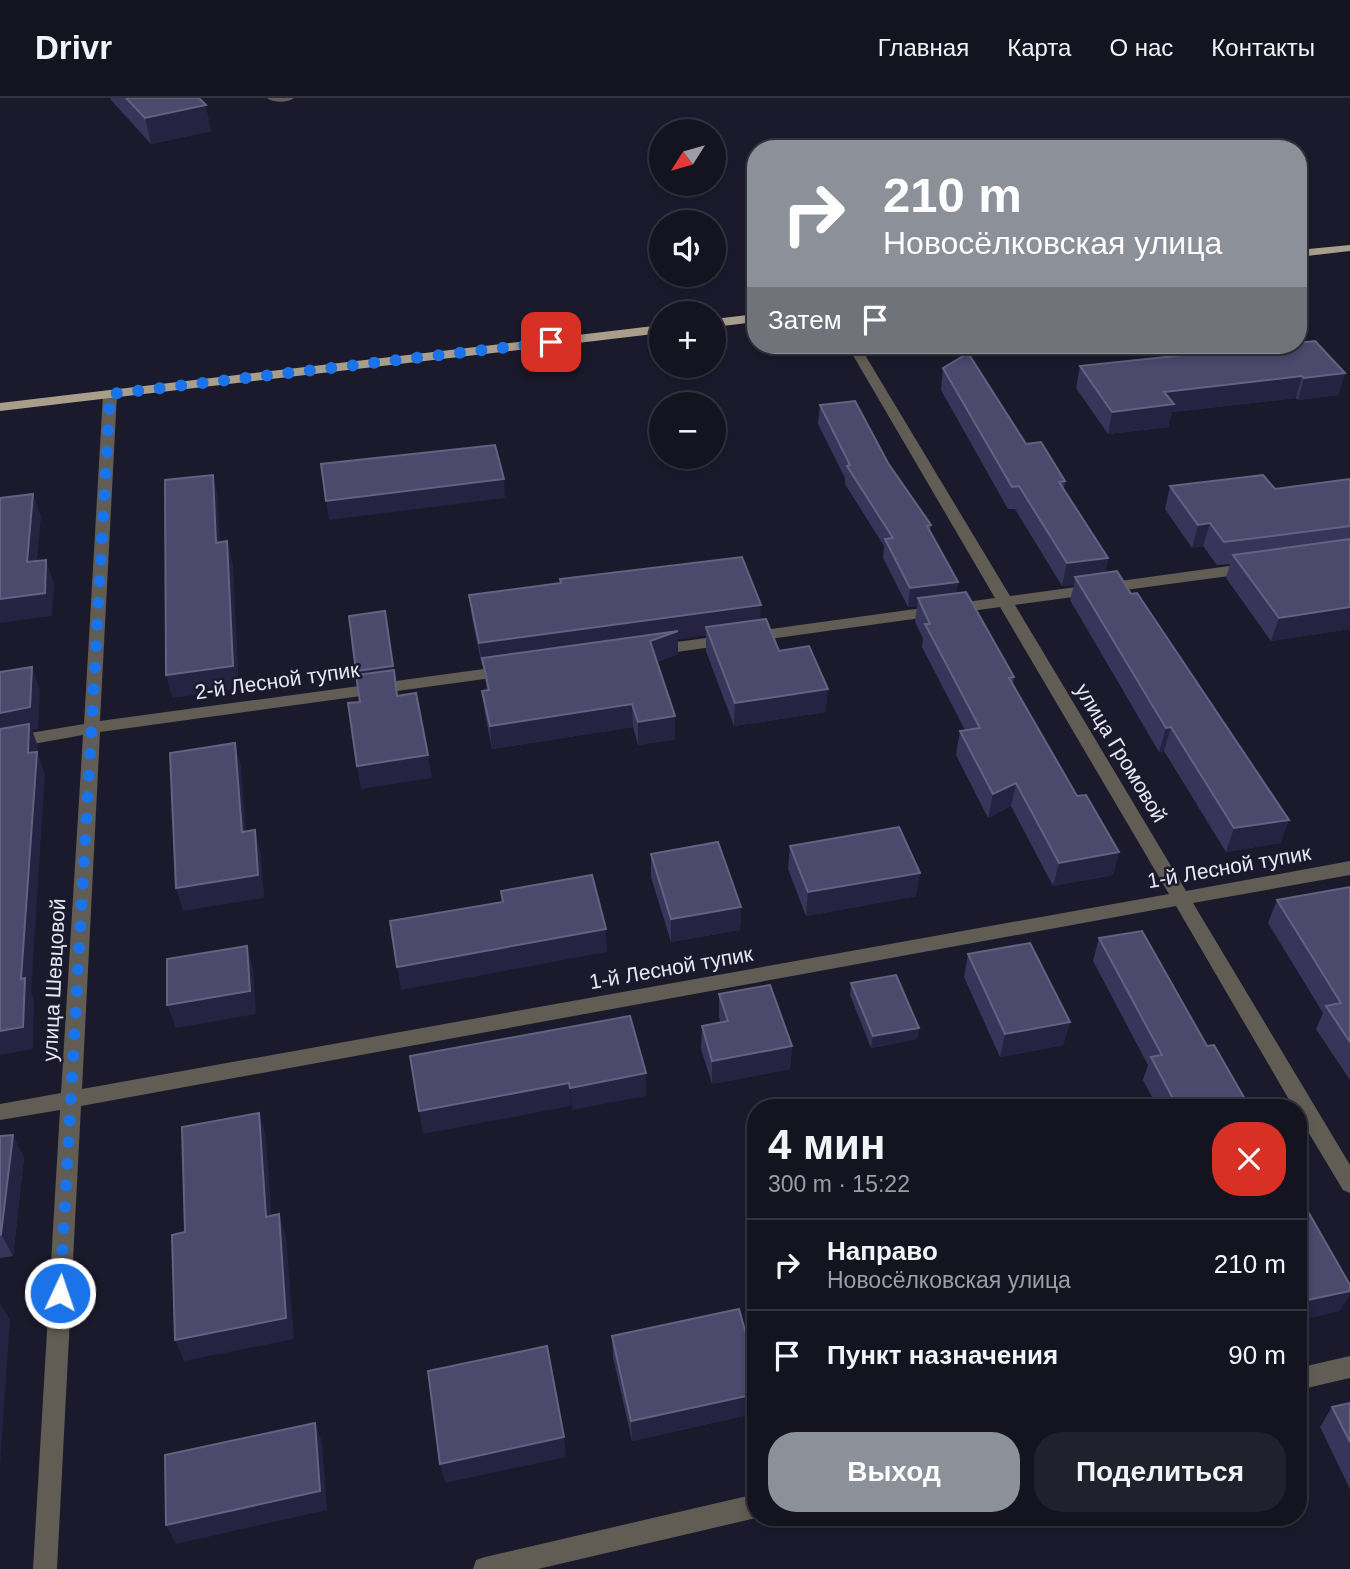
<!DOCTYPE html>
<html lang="ru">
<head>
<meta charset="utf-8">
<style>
	:root { --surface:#141421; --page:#21212e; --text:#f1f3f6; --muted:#9d9ea5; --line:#33333f; --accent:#8c9099 }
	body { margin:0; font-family:Helvetica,sans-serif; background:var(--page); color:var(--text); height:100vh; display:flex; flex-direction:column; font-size:26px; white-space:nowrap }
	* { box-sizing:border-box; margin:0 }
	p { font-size:23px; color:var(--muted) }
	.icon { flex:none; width:38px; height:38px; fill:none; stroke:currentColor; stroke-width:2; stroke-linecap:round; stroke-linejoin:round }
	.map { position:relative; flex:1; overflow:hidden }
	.drawer { position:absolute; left:747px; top:1001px; width:560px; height:427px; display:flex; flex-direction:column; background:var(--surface); border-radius:28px; box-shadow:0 4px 10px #0003,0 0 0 2px var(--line) }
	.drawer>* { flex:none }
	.top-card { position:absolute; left:747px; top:42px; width:560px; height:214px; border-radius:28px; box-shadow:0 4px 10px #0003,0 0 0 2px var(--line); background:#8c9099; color:#fff; overflow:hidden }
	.needle { width:46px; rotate:233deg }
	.controls { position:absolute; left:649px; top:21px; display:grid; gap:14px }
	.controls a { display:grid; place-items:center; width:77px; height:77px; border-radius:50%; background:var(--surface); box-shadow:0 4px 10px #0003,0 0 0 2px var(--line); font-size:35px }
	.pin { position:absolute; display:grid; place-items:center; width:60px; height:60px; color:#fff; margin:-30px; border-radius:14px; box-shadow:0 4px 10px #0006 }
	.me { position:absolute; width:77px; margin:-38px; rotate:3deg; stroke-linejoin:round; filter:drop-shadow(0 0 5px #0008) }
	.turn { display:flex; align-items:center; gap:24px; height:147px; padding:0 21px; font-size:32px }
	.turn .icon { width:91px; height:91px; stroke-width:2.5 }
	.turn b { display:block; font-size:49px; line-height:60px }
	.then { display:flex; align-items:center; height:66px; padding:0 21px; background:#0003; gap:14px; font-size:26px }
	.round { display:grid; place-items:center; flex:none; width:74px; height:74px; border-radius:28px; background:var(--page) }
	.overview { display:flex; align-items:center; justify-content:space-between; height:119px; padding:0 21px }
	h1 { font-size:42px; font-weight:600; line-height:52px }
	.action { display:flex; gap:14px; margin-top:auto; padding:14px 21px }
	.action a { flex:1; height:80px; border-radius:28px; background:var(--accent); color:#fff; font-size:28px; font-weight:600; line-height:80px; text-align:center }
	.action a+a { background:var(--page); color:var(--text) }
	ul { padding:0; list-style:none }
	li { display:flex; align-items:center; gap:21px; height:91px; padding:0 21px; border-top:2px solid var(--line) }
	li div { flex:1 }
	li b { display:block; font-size:26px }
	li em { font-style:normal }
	header { display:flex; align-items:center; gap:42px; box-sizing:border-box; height:98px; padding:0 35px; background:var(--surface); border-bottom:2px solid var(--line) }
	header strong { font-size:33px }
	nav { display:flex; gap:38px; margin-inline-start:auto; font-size:24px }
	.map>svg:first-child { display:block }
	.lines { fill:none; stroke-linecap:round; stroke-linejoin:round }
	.minor { fill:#625d54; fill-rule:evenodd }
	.major { fill:#a99e8c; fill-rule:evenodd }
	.wall { fill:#38355b }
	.shaded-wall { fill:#252242 }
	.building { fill:#4b496c; stroke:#646281; stroke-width:2 }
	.route { stroke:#1a73e8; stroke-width:12; stroke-dasharray:0 21.6 }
	.labels { text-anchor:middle; stroke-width:5; stroke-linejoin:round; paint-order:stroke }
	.street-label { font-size:21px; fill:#e8e8f4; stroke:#1b1a2c }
</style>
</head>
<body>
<header>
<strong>Drivr</strong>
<nav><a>Главная</a><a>Карта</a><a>О нас</a><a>Контакты</a></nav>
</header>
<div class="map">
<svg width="1350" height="1471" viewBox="0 0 1350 1471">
	<rect width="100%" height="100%" fill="#1b1a2c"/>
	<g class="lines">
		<path class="minor" d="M 267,0 L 294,0 C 288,5 273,5 267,0 Z
			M 847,247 L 859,247 L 1010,498 L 1251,465 L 1258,470 L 1251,475 L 1015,507 L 1186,793 L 1350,763 L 1350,777 L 1193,805 L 1350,1067 L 1350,1095 L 1343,1092 L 1298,1017 L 1298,1010 L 1294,1010 L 1176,808 L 81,1008 L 57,1471 L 33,1471 L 60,1012 L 0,1022 L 0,1006 L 61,995 L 83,637 L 0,652 L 0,640 L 84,626 L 103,296 L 110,292 L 117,296 L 100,623 L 506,568 L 514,573 L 506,578 L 100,634 L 82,991 L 1169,796 L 1000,509 L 655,557 L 647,552 L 655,547 L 995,500 Z
			M 1350,1258 L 1350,1280 L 1298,1292 L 1298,1270 Z
			M 756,1396 L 756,1419 L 758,1419 L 756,1420 L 538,1471 L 473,1471 L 476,1462 L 485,1459 Z"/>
		<path class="major" d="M 1350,147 L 1350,153 L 1298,159 L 1298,152 Z
			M 756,216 L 756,224 L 714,229 L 714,221 Z
			M 662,227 L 662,235 L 0,313 L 0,305 Z"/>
	</g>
	<path class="wall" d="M 110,0 L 199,0 L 211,33 L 151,46 L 111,2 Z
		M 1080,268 L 1345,275 L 1338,297 L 1298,302 L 1296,300 L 1172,314 L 1168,329 L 1108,336 L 1076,290 Z
		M 943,270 L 1065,383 L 1064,391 L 1108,460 L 1105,475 L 1131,496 L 1289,722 L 1280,745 L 1226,754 L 1164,653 L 1159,654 L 1070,502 L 1074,487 L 1062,488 L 1015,411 L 1008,411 L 941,292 Z
		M 820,307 L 888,365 L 931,427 L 930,433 L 958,484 L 956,495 L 1014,579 L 1013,587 L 1077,698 L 1119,754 L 1113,777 L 1053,788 L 1011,708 L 988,720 L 956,657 L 960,633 L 965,632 L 922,549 L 923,540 L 915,524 L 917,508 L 908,509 L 883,460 L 884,448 L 845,386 L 845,380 L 818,326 Z
		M 1350,381 L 1350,531 L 1271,543 L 1226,480 L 1230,466 L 1217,467 L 1203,448 L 1192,450 L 1165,411 L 1170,388 L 1275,391 Z
		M 560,481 L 760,522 L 779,553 L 826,614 L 734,628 L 706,553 L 706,537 L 678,541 L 678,556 L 657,564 L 675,641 L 638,647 L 633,629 L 492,651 L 485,616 L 482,593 L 487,592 L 483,568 L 482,568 L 472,520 L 469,497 L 560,485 Z
		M 790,748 L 920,775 L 916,798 L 806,818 L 788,771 Z
		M 651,756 L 741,809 L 740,832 L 671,844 L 651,779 Z
		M 1350,789 L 1350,982 L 1316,931 L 1323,915 L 1268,825 L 1277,802 Z
		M 1099,840 L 1207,948 L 1250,1010 L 1158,1010 L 1143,982 L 1148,967 L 1093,863 Z
		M 968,856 L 1070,924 L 1063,947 L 1000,959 L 964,879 Z
		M 851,885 L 919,930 L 917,941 L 871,950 L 850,897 Z
		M 719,896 L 792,948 L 790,971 L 712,986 L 701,951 L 702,928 L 721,925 L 719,919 Z
		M 0,1038 L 24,1059 L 13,1158 L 0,1160 Z
		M 612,1238 L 756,1272 L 756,1315 L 632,1343 L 613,1259 Z
		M 1350,1305 L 1350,1391 L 1320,1329 L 1332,1309 Z"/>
	<path class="shaded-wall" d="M 206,7 L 211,33 L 151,46 L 145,20 Z
		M 1345,275 L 1338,297 L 1298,302 L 1304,280 Z
		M 1302,278 L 1296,300 L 1172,314 L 1168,329 L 1108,336 L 1112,314 L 1164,294 Z
		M 213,377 L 218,399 L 221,468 L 216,445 Z
		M 504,381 L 505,400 L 329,422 L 326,403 Z
		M 33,396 L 41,418 L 35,487 L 27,464 Z
		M 1210,425 L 1203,448 L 1192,450 L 1198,427 Z
		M 227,443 L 233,466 L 239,591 L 172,600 L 166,577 Z
		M 1108,460 L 1103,483 L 1075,479 L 1074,487 L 1062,488 L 1067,465 Z
		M 46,462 L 54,485 L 52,518 L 0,525 L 0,501 Z
		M 958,484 L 955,503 L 918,500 L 917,508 L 908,509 L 910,490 Z
		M 761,507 L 760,530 L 706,529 L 706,537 L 678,541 L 678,556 L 650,566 L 482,560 L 483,568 L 482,568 L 479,545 Z
		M 1350,509 L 1350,531 L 1271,543 L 1279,520 Z
		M 385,513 L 401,621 L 358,585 L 356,573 Z
		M 32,569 L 40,592 L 38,631 L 32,632 L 38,648 L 37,654 L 45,676 L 31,895 L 34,902 L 33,951 L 0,957 L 0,615 Z
		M 828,591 L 826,614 L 734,628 L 735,605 Z
		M 632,606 L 633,629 L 492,651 L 490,628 Z
		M 675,618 L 675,641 L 638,647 L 638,624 Z
		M 1171,629 L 1164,653 L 1159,654 L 1166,630 Z
		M 235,645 L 241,668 L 248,757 L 242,734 Z
		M 428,657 L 432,680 L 361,691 L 357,668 Z
		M 1016,685 L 1011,708 L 988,720 L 993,696 Z
		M 1289,722 L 1280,745 L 1226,754 L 1234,730 Z
		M 255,732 L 261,755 L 264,800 L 183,813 L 176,790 Z
		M 1119,754 L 1113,777 L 1053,788 L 1059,765 Z
		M 920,775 L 916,798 L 806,818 L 808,794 Z
		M 741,809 L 740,832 L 671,844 L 671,821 Z
		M 606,831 L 607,854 L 401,892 L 397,869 Z
		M 247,848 L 253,871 L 256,916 L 176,930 L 167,907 Z
		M 1070,924 L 1063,947 L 1000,959 L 1005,936 Z
		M 919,930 L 917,941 L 871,950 L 873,938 Z
		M 792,948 L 790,971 L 712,986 L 712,963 Z
		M 646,975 L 646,998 L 572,1012 L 570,990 Z
		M 569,985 L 571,1008 L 423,1036 L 419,1013 Z
		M 259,1015 L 266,1038 L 273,1140 L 266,1119 Z
		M 13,1037 L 24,1059 L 13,1158 L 1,1136 Z
		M 279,1116 L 286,1138 L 294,1241 L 184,1263 L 175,1242 Z
		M 1350,1193 L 1350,1197 L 1340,1213 L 1298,1223 L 1298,1204 Z
		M 0,1205 L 10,1222 L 0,1367 Z
		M 756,1296 L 756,1315 L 632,1343 L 631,1323 Z
		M 315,1325 L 322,1344 L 327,1412 L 176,1446 L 166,1427 Z
		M 564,1339 L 566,1359 L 445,1385 L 440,1366 Z"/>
	<path class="building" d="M 126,0 L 199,0 L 206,7 L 145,20 Z
		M 1315,243 L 1345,275 L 1304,280 L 1302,278 L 1164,294 L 1174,306 L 1112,314 L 1080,268 L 1278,247 L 1298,247 L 1298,245 Z
		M 968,255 L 1026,346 L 1041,344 L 1065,383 L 1059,384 L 1108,460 L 1067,465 L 1019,388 L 1012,389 L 943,270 Z
		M 855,303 L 888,365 L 931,427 L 927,428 L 958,484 L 910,490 L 885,441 L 893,440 L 847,368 L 850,367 L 820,307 Z
		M 495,347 L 504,381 L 326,403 L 321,366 Z
		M 213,377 L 216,445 L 227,443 L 233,568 L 166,577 L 165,382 Z
		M 1263,377 L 1275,391 L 1350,381 L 1350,428 L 1224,444 L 1210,425 L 1198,427 L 1170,388 Z
		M 33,396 L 27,464 L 46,462 L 45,495 L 0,501 L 0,400 Z
		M 1350,441 L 1350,509 L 1279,520 L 1233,457 Z
		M 742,459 L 761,507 L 479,545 L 469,497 L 561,485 L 560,481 Z
		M 1117,473 L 1131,496 L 1137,495 L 1289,722 L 1234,730 L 1171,629 L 1166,630 L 1075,479 Z
		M 966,494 L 1014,579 L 1009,580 L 1077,698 L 1086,697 L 1119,754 L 1059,765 L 1016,685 L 993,696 L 960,633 L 980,630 L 925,526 L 930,526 L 918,500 Z
		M 385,513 L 393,568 L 356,573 L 349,518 Z
		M 766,521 L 779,553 L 809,548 L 828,591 L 735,605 L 706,529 Z
		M 678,533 L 650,543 L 675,618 L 638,624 L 632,606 L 490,628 L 482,593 L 489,592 L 482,560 Z
		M 32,569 L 30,609 L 0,615 L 0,574 Z
		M 394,572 L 397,598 L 416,595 L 428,657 L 357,668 L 348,605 L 360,604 L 356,577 Z
		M 29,626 L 28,655 L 37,654 L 21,881 L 25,880 L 23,929 L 0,933 L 0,631 Z
		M 235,645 L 242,734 L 255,732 L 258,777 L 176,790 L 170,655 Z
		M 899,729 L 920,775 L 808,794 L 790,748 Z
		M 718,744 L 741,809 L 671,821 L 651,756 Z
		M 592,777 L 606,831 L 397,869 L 390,823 L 503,804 L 501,793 Z
		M 1350,789 L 1350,944 L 1326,908 L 1341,905 L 1277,802 Z
		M 1142,833 L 1207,948 L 1214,947 L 1250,1010 L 1178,1010 L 1151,959 L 1162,957 L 1099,840 Z
		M 1030,845 L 1070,924 L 1005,936 L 968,856 Z
		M 247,848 L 250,893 L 167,907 L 167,861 Z
		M 896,877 L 919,930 L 873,938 L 851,885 Z
		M 770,887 L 792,948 L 712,963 L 702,928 L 728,923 L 719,896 Z
		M 630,918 L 646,975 L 570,990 L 569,985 L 419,1013 L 410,958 Z
		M 259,1015 L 266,1119 L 279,1116 L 286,1220 L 175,1242 L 172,1137 L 185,1134 L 182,1029 Z
		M 13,1037 L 1,1136 L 0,1137 L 0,1038 Z
		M 1298,1096 L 1350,1187 L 1350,1193 L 1298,1204 Z
		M 739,1211 L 756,1272 L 756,1296 L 631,1323 L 612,1238 Z
		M 547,1248 L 564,1339 L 440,1366 L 428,1273 Z
		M 1350,1305 L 1350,1344 L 1332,1309 Z
		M 315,1325 L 320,1393 L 166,1427 L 165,1357 Z"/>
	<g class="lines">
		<path class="route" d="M 60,1195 L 110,296 L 551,244"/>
	</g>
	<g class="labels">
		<g class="street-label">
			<text transform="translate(277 583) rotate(-8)" y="7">2-й Лесной тупик</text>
			<text transform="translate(1121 655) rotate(59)" y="7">улица Громовой</text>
			<text transform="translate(1229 769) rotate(-10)" y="7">1-й Лесной тупик</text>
			<text transform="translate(671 870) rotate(-10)" y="7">1-й Лесной тупик</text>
			<text transform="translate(54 882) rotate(-87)" y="7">улица Шевцовой</text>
		</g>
	</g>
</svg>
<div class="controls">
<a><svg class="needle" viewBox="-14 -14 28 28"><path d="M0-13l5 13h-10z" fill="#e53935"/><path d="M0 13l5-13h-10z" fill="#9d9ea5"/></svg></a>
<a><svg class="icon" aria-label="sound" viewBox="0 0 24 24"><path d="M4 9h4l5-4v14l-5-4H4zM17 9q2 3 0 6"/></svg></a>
<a>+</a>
<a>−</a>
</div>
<div class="pin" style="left:551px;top:244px;background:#d93025"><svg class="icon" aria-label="arrive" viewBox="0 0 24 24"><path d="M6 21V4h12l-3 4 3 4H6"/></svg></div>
<svg class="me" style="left:60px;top:1195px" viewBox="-20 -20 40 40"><circle r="17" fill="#1a73e8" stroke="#fff" stroke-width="3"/><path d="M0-11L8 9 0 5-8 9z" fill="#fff"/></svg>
<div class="top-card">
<div class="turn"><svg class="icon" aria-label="right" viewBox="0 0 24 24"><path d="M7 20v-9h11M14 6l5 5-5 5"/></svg><div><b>210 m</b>Новосёлковская улица</div></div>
<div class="then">Затем<svg class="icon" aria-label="arrive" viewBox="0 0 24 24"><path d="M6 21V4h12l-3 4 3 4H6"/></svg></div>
</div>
<section class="drawer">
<div class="overview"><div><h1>4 мин</h1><p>300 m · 15:22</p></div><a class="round" style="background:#d93025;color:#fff"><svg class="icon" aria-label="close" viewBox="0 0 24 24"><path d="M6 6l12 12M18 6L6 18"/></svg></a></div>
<ul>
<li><svg class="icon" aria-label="right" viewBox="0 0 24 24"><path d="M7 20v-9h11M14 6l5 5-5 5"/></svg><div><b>Направо</b><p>Новосёлковская улица</p></div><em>210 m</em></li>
<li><svg class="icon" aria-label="arrive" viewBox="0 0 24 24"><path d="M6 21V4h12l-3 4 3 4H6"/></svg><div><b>Пункт назначения</b></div><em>90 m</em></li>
</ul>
<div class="action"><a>Выход</a><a>Поделиться</a></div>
</section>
</div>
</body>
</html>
